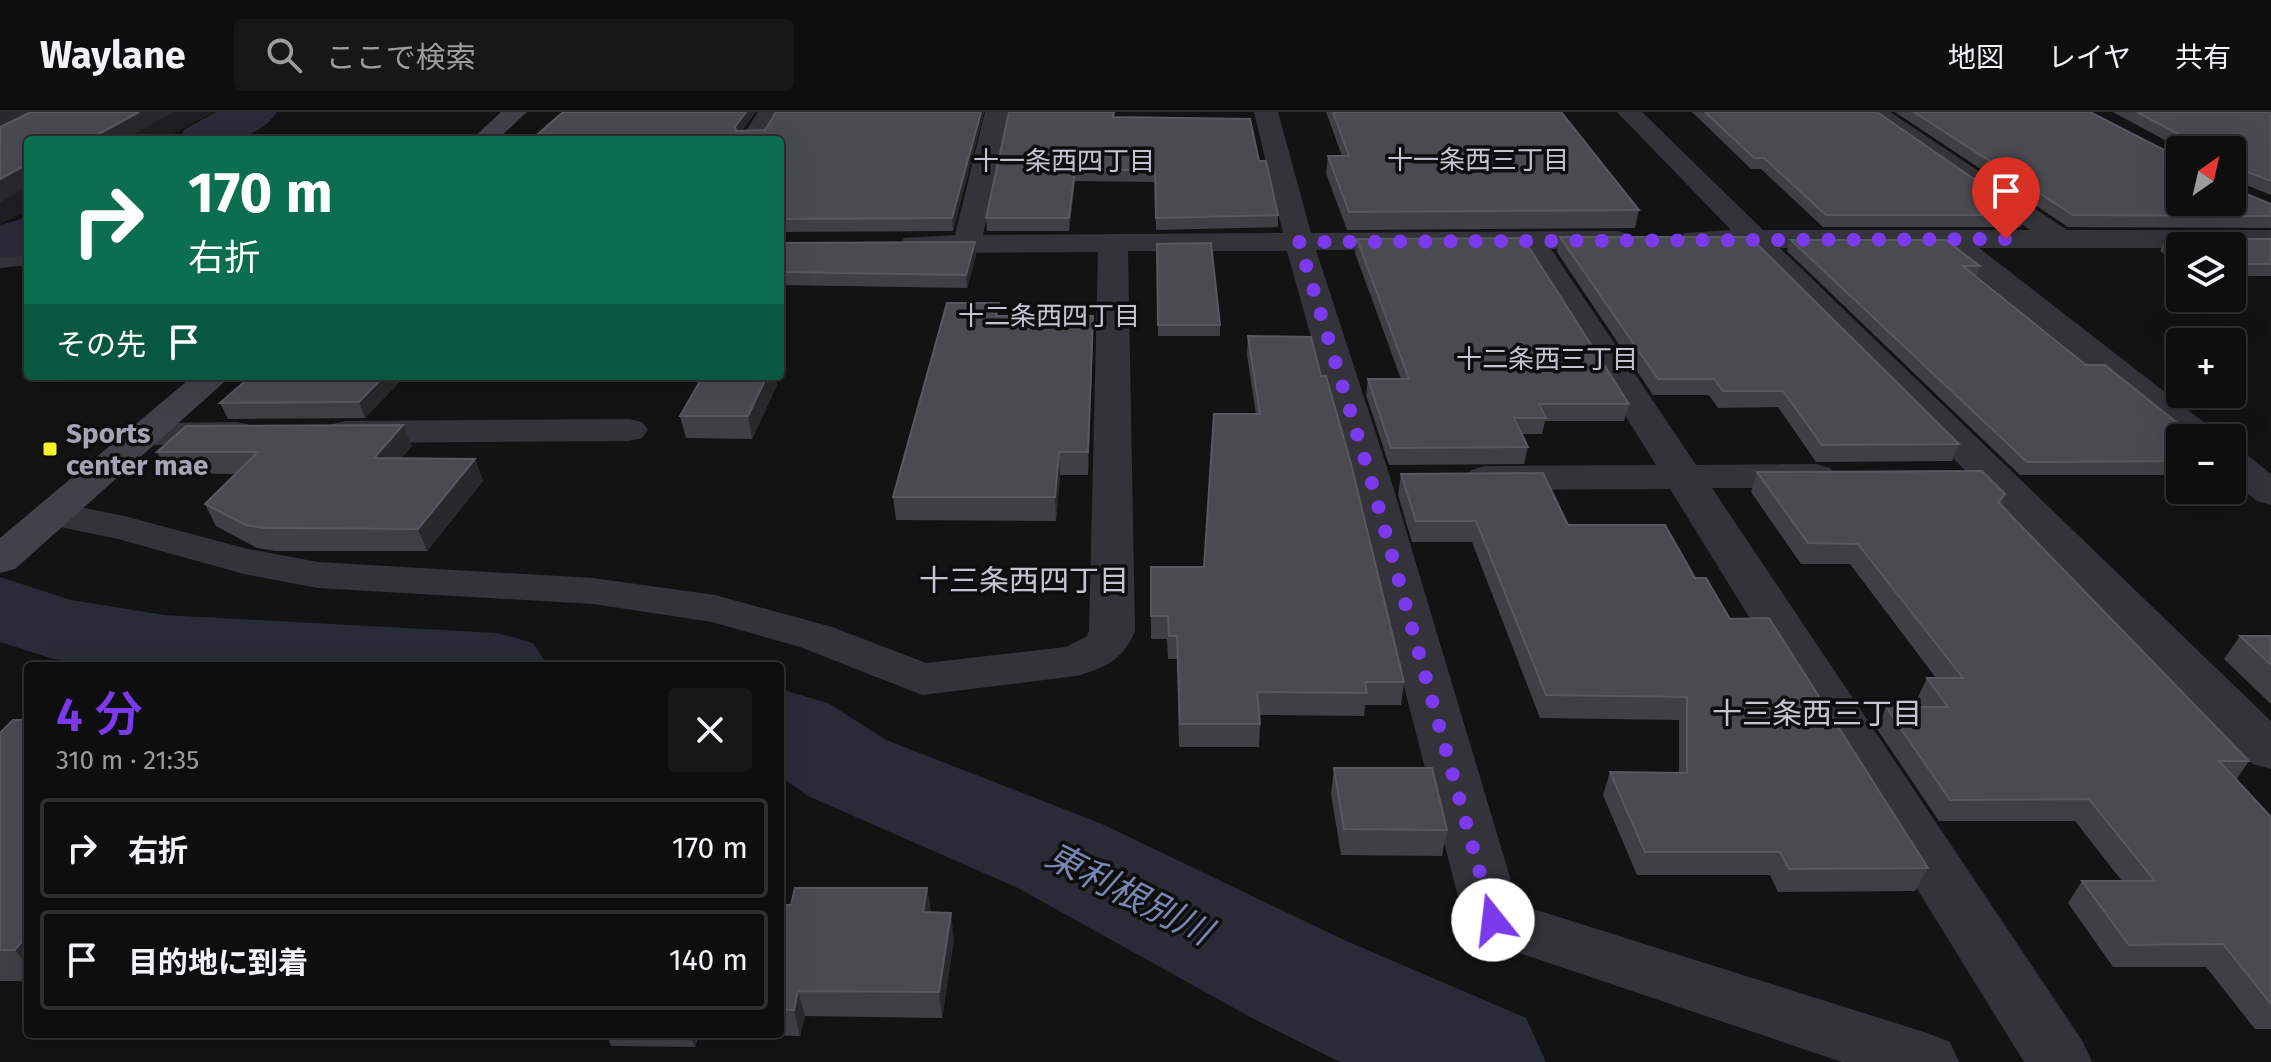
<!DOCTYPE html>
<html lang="ja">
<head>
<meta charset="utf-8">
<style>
	:root { --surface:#0e0e0f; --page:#171718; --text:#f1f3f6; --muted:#9b9c9e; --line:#2e2e2f; --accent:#7c3aed }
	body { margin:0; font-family:"Fira Sans","Noto Sans JP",sans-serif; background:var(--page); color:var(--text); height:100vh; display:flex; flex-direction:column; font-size:30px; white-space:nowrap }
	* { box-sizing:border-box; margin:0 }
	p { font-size:26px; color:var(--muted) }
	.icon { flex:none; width:44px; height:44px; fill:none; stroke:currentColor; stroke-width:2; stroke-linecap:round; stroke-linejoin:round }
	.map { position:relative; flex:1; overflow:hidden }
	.sheet { position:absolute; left:24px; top:550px; width:760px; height:376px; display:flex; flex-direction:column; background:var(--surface); border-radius:8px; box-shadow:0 8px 32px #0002,0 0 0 2px var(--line) }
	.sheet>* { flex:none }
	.hud { position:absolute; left:24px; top:24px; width:760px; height:244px; border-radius:8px; box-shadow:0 8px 32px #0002,0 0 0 2px var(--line); background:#0b6e4f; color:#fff; overflow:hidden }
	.needle { width:52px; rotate:34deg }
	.controls { position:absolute; left:2166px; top:24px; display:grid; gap:16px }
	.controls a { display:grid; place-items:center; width:80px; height:80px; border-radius:8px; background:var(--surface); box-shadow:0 8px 32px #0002,0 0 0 2px var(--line); font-size:40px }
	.pin { position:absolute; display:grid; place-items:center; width:68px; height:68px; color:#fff; margin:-82px -34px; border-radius:50% 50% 50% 0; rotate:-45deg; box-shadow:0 0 8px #0007 }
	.pin .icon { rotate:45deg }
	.me { position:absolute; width:88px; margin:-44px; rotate:344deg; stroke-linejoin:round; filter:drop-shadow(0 0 6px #0008) }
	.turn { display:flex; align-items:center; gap:28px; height:168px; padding:0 32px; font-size:36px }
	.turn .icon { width:104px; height:104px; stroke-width:2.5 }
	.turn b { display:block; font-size:56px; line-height:68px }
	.then { display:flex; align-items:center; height:76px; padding:0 32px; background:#0003; gap:16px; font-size:30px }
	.round { display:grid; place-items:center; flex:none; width:84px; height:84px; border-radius:8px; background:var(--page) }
	.summary { display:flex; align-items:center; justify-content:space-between; height:136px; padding:0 32px }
	h1 { font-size:48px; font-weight:600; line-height:60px; color:var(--accent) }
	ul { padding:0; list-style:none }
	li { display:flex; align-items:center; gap:24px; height:100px; margin:0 16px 12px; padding:0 16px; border:4px solid var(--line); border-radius:8px }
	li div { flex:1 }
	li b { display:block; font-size:30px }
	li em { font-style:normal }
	header { display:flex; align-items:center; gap:48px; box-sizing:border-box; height:112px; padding:0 40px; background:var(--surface); border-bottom:2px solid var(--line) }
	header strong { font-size:38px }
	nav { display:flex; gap:44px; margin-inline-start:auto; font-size:28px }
	.search { width:560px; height:72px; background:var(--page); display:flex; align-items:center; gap:20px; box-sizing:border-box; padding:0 28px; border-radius:8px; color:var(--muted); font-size:30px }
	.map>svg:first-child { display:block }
	.built { fill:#1f1f21 }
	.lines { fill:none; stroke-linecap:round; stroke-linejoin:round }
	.river { fill:#292c38; fill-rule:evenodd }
	.lane { fill:#343339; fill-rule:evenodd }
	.street { fill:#343339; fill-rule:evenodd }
	.secondary { fill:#424149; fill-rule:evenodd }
	.wall { fill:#403f44 }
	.shaded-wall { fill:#29292c }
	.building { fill:#4a4a51; stroke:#585860; stroke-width:2 }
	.route { stroke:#7c3aed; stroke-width:14; stroke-dasharray:0 25.2 }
	.poi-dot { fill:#f7f228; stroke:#0e0e0f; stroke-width:3 }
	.labels { text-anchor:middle; stroke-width:7; stroke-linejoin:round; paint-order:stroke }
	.far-neighbourhood-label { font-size:26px; fill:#c5c5d1; stroke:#0e0e0f }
	.poi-label { font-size:28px; font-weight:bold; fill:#a4a4b5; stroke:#0e0e0f; text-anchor:start }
	.neighbourhood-label { font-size:30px; fill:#c5c5d1; stroke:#0e0e0f }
	.near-water-label { font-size:36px; font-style:italic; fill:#7986b2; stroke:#0e0e0f }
</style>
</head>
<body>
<header>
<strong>Waylane</strong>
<div class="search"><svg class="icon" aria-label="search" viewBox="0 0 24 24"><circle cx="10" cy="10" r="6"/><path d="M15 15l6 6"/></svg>ここで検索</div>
<nav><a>地図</a><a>レイヤ</a><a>共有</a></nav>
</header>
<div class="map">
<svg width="2271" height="950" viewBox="0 0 2271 950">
	<rect width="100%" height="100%" fill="#131314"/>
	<path class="built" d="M 0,0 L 214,0 L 162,28 L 28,28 L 28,98 L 0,113 Z"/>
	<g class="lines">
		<path class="river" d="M 216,0 L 277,0 C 253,34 214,28 177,28 L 185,17 Z
			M 28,105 L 28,148 L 0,157 L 0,113 Z
			M 0,465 L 71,488 L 164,503 L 497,521 L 533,531 L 548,554 L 95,554 L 50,546 L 0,530 Z
			M 780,577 L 828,591 L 886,628 L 1102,712 L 1344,828 L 1526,906 L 1546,950 L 1340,950 L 1252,906 L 1018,776 L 808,684 L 780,664 Z"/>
		<path class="lane" d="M 28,143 L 28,153 L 0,156 L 0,146 Z"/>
		<path class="street" d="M 758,0 L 782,0 L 764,28 L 740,28 Z
			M 985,0 L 1009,0 L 983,123 L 1283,121 L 1254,0 L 1278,0 L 1311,121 L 1618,119 L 1628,122 L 1632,128 L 1628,134 L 1618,137 L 1551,137 L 1696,353 L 1816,352 L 1830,356 L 1836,364 L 1830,372 L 1816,376 L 1712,376 L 2083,930 L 2092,950 L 2024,950 L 1670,377 L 1485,378 L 1471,374 L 1465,366 L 1471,358 L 1485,354 L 1656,353 L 1522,137 L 1316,138 L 1391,368 L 1518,792 L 1927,921 L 1950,930 L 1959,950 L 1842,950 L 1472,825 L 1464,808 L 1351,368 L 1287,139 L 1128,139 L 1135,519 C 1123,548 1105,556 1076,564 L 922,583 L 800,535 L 712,510 L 593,492 L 318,476 L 244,462 L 118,427 L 41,411 L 35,402 L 41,393 L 55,390 L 124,404 L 248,437 L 318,450 L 593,466 L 715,483 L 832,515 L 926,551 L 1066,535 L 1087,524 L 1089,519 L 1098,140 L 914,141 L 904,138 L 900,132 L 904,126 L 955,123 Z
			M 1617,0 L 1642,0 L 1763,118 L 2030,118 L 1863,0 L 1890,0 L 2067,118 L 2271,118 L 2271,136 L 1979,136 L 2214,318 L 2220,326 L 2180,328 L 1943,136 L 1780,136 L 2271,609 L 2271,657 L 2253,652 L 1747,136 L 1684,133 L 1680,127 L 1684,121 L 1731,118 Z
			M 629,307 L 642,310 L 648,318 L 642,326 L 629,329 L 346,331 L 333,328 L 327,320 L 333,312 L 346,309 Z
			M 237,310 L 250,313 L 256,321 L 250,329 L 237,332 L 147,333 L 134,330 L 128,322 L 134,314 L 147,311 Z
			M 2232,338 L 2246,342 L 2271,362 L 2271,393 L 2257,389 L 2232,369 Z"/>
		<path class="secondary" d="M 501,0 L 527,0 L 497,28 L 471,28 Z
			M 193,264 L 231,264 L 15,457 L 0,461 L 0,426 Z"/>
	</g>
	<path class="wall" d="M 0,0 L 28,28 L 28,74 L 0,90 Z
		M 984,0 L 953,119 L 780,120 L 780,28 L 743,19 L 765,18 Z
		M 1326,0 L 1561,0 L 1639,98 L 1635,116 L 1347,118 L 1326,61 L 1328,44 L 1342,44 Z
		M 1692,0 L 1877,0 L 2026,103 L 2021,115 L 1823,115 L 1761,57 L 1751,57 Z
		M 1895,0 L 2090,0 L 2180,90 L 2232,38 L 2183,38 L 2113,0 L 2271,0 L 2271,83 L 2236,69 L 2237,78 L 2271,104 L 2271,116 L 2068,115 Z
		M 1114,5 L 1259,49 L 1278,103 L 1278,115 L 1156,118 L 1155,70 L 1075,69 L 1069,119 L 987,119 L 986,106 Z
		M 1560,125 L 1959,332 L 1952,349 L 1816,350 L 1778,295 L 1718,296 L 1709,283 L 1653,283 L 1557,140 Z
		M 1357,127 L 1629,292 L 1624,309 L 1545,309 L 1542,322 L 1522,322 L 1528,335 L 1524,352 L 1389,353 L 1366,283 L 1368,267 L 1401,267 L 1355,141 Z
		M 2166,127 L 2271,127 L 2271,164 L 2232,164 L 2232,134 L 2180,134 L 2180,152 L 2160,139 Z
		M 1791,128 L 1980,154 L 1976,165 L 2180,326 L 2180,363 L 2020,363 L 1787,139 Z
		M 975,130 L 976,143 L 967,176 L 780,173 L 780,131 Z
		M 1157,132 L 1220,213 L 1220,224 L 1158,224 Z
		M 1000,204 L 1093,225 L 1088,363 L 1060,363 L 1056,409 L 896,408 L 893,385 Z
		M 1248,224 L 1321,264 L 1404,570 L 1401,593 L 1365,593 L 1364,604 L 1260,603 L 1260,612 L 1259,635 L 1179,635 L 1177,547 L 1168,547 L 1167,527 L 1151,527 L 1151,455 L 1204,455 L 1256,302 L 1247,243 Z
		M 251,264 L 405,264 L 365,306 L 228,307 L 220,291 Z
		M 703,264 L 775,264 L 777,273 L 752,327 L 686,326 L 680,304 Z
		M 412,334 L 401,346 L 475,347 L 483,369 L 427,439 L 275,439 L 257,436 L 216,414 L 205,392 L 236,362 L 168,361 L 157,340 Z
		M 1757,360 L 2005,382 L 2001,392 L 2249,649 L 2236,668 L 2271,705 L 2271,917 L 2255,917 L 2206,855 L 2113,855 L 2068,791 L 2082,769 L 2122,769 L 2075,709 L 1939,709 L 1877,617 L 1886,595 L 1923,595 L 1917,587 L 1927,566 L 1936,566 L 1850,452 L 1801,452 L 1751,380 Z
		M 1401,362 L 1568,413 L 1695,466 L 1730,507 L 1928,756 L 1915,779 L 1778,780 L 1770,763 L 1637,763 L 1603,683 L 1610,660 L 1679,661 L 1679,608 L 1540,606 L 1472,430 L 1412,430 L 1398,383 Z
		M 2240,524 L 2271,524 L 2271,592 L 2224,547 Z
		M 28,608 L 28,869 L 0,869 L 0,621 Z
		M 1334,656 L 1447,718 L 1442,744 L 1341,743 L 1331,682 Z
		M 927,776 L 931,801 L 954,827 L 942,906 L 805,904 L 800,924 L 699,922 L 695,935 L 611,934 L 606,922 L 780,922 L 780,793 L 791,793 Z"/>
	<path class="shaded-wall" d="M 0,0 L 39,0 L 0,20 Z
		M 139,0 L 174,0 L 124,28 L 88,28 Z
		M 746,0 L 756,0 L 737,26 L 735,15 Z
		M 981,0 L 984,0 L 953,119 L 952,106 Z
		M 22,55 L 28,66 L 28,74 L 0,90 L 0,67 Z
		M 1075,58 L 1075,69 L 1069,119 L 1069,106 Z
		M 975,130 L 976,143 L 967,176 L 966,163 Z
		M 1093,204 L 1093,225 L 1088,363 L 1088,340 Z
		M 384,264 L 405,264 L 365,306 L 359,290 Z
		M 767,264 L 775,264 L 777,273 L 752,327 L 748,304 Z
		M 403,313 L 412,334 L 383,368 L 374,346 Z
		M 1059,340 L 1060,363 L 1056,409 L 1055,385 Z
		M 475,347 L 483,369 L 427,439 L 418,417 Z
		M 927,776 L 931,802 L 923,800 Z
		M 951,801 L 954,827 L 942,906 L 939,880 Z
		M 28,822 L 28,854 L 15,838 Z
		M 798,879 L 805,904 L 800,924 L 794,898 Z
		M 690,922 L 698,922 L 695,935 Z"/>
	<path class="building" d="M 31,0 L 139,0 L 88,28 L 28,28 L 28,55 L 22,55 L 0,67 L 0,15 Z
		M 563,0 L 746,0 L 735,15 L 736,19 L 765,18 L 776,0 L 981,0 L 952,106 L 780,107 L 780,28 L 531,28 Z
		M 1009,0 L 1114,0 L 1113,5 L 1250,7 L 1259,49 L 1266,49 L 1278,103 L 1156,106 L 1155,58 L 1075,58 L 1069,106 L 986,106 Z
		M 1333,0 L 1561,0 L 1639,98 L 1349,100 L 1328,44 L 1349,44 Z
		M 1705,0 L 1877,0 L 2026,103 L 1826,103 L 1764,46 L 1754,46 Z
		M 1914,0 L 2090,0 L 2180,46 L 2180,90 L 2232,90 L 2232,38 L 2188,38 L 2188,27 L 2137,0 L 2271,0 L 2271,69 L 2235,55 L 2237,78 L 2271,92 L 2271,104 L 2073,103 Z
		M 278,23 L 399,25 L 396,28 L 270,28 Z
		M 1560,125 L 1750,125 L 1959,332 L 1822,333 L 1783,279 L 1723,279 L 1714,267 L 1658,267 Z
		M 1523,126 L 1629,292 L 1539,292 L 1546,306 L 1514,306 L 1528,335 L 1391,336 L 1368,267 L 1409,267 L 1357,127 Z
		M 2166,127 L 2271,127 L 2271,152 L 2232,152 L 2232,134 L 2180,134 L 2180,136 Z
		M 1791,128 L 1946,128 L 1980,154 L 1963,154 L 2086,253 L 2105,253 L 2185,317 L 2192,317 L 2203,326 L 2180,326 L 2180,349 L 2027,350 Z
		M 975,130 L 966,163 L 780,160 L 780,131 Z
		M 1211,131 L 1220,213 L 1158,213 L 1157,132 Z
		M 947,191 L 999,191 L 996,204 L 1093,204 L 1088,340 L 1059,340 L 1055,385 L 893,385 Z
		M 1248,224 L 1311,225 L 1321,264 L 1326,264 L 1350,348 L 1404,570 L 1365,570 L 1367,581 L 1257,580 L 1260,612 L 1180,612 L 1177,524 L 1169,524 L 1168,504 L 1151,504 L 1151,455 L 1204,455 L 1214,302 L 1260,302 Z
		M 251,264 L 384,264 L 359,290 L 220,291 Z
		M 703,264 L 767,264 L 748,304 L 680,304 Z
		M 403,313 L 374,346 L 475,347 L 418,417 L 264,416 L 246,413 L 205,392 L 258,340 L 157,340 L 186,314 Z
		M 1982,359 L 2005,382 L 1998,390 L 2249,649 L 2219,649 L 2271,705 L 2271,892 L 2223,832 L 2129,833 L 2082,769 L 2155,769 L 2089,687 L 1950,688 L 1886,595 L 1948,595 L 1927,566 L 1963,566 L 1858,432 L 1808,431 L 1757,360 Z
		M 1543,361 L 1568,413 L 1665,413 L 1695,466 L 1706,466 L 1730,507 L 1769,506 L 1928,756 L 1789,757 L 1780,740 L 1645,740 L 1610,660 L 1687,661 L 1687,585 L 1546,583 L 1476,409 L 1416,409 L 1401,362 Z
		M 2240,524 L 2271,524 L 2271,553 Z
		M 13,608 L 28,608 L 28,822 L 15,838 L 0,838 L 0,621 Z
		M 1334,656 L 1432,656 L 1447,718 L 1344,717 Z
		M 795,776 L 927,776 L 923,800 L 951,801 L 939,880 L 798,879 L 794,898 L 780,898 L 780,793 L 791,793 Z"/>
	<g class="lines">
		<path class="route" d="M 1493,808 L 1371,368 L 1299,130 L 2006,127"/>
	</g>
	<rect class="poi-dot" x="42" y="329" width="16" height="16" rx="4"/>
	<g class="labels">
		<g class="far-neighbourhood-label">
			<text x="1478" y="57">十一条西三丁目</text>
			<text x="1064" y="58">十一条西四丁目</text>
			<text x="1049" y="213">十二条西四丁目</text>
			<text x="1547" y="256">十二条西三丁目</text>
		</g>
		<g class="poi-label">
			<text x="66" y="331">Sports<tspan x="66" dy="32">center mae</tspan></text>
		</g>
		<g class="neighbourhood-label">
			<text x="1024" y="479">十三条西四丁目</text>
			<text x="1817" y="612">十三条西三丁目</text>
		</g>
		<g class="near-water-label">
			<text transform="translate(1129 781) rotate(27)" y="13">東利根別川</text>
		</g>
	</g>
</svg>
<div class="controls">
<a><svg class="needle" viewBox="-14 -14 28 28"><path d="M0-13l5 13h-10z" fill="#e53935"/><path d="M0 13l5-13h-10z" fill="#9b9c9e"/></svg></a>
<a><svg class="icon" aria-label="layers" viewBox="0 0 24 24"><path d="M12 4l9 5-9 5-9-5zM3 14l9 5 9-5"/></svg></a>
<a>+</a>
<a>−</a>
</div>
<div class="pin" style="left:2006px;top:127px;background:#d93025"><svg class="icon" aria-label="arrive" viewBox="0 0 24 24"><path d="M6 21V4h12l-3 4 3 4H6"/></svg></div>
<svg class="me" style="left:1493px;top:808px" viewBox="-20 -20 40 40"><circle r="19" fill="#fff"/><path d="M0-13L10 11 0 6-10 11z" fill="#7c3aed"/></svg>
<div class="hud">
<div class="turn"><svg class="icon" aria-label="right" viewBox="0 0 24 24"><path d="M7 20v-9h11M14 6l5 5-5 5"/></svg><div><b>170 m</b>右折</div></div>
<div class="then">その先<svg class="icon" aria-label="arrive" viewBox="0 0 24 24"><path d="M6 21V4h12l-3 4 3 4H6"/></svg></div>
</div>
<section class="sheet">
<div class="summary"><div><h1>4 分</h1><p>310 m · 21:35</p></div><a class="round"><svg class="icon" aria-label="close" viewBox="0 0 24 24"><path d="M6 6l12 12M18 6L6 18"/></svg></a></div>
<ul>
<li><svg class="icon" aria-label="right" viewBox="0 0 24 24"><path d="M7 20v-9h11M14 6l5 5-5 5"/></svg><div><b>右折</b></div><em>170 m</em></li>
<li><svg class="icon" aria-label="arrive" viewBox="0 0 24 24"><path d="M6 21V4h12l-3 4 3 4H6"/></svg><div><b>目的地に到着</b></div><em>140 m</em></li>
</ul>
</section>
</div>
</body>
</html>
